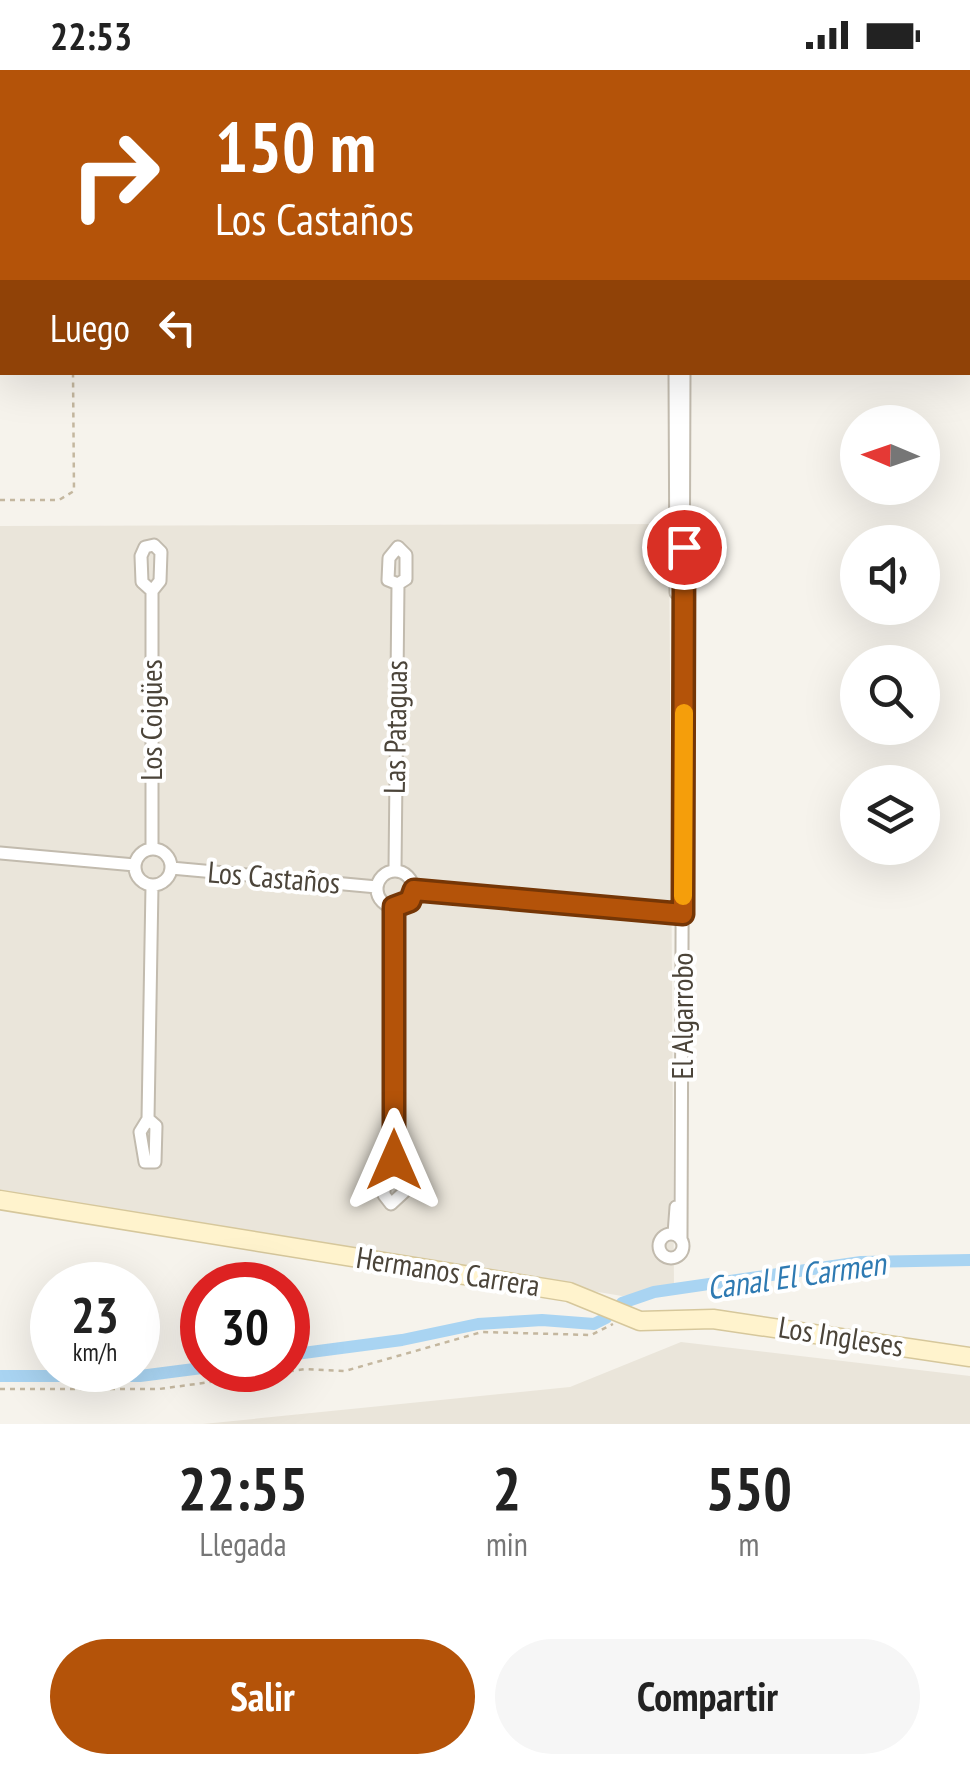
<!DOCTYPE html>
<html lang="es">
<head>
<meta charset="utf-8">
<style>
	:root { --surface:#fff; --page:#f6f6f6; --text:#222; --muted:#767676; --accent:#b45309 }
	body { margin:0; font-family:"PT Sans Narrow",sans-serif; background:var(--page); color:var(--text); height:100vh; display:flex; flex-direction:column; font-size:38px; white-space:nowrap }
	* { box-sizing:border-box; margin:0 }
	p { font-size:32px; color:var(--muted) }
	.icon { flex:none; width:55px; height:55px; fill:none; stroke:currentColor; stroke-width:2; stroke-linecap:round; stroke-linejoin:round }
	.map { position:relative; height:1354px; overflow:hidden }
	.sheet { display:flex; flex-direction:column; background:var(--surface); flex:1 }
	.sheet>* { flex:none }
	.guide { position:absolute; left:0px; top:0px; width:970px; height:305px; box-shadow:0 10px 40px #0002; background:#b45309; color:#fff; overflow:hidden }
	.needle { width:65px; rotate:272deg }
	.controls { position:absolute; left:840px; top:335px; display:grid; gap:20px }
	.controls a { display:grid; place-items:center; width:100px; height:100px; border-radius:50%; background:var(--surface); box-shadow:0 10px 40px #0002; font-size:50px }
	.speed { position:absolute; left:30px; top:1192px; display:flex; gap:20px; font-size:50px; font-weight:700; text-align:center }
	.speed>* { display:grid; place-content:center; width:130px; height:130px; border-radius:50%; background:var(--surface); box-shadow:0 10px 40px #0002; line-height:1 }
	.speed small { font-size:25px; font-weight:400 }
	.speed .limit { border:15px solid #d22; background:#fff; color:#111 }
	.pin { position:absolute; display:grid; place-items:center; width:85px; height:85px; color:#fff; margin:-42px; border:5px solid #fff; border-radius:50%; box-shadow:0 2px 10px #0007 }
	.me { position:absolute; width:110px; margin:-55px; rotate:0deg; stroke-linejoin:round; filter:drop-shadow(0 0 8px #0008) }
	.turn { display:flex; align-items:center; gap:35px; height:210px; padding:0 50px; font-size:45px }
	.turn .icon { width:130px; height:130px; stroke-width:2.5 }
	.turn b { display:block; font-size:70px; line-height:85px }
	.then { display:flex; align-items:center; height:95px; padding:0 50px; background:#0003; gap:20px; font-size:38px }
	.eta { display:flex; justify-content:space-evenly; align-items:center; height:170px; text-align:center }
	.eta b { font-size:60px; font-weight:700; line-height:70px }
	.cta { display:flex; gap:20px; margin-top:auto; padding:20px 50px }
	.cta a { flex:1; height:115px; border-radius:60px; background:var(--accent); color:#fff; font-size:40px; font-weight:700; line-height:115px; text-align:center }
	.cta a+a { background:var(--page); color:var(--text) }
	.status { display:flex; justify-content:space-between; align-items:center; height:70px; padding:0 50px; background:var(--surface); direction:ltr }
	.status svg { height:28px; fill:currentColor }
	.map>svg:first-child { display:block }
	.residential { fill:#eae5da }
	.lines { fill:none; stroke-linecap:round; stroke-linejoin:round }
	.canal { stroke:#a9d4f2; stroke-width:12 }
	.street-casing { stroke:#c2bbae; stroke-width:15 }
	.secondary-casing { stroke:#d6c79b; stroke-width:21 }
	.path { stroke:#c4b79f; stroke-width:2.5; stroke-dasharray:5 5; stroke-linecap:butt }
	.street { stroke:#fff; stroke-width:11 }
	.secondary { stroke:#fff3cd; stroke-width:18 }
	.route-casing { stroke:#753606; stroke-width:25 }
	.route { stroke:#b45309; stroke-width:18 }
	.slow { stroke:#f59e0b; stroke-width:18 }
	.labels { text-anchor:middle; stroke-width:8; stroke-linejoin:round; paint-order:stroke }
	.street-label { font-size:30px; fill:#4b4439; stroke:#fff }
	.water-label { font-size:32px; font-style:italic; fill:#2e7ab2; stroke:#fff }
</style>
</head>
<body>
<div class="status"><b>22:53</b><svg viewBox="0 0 49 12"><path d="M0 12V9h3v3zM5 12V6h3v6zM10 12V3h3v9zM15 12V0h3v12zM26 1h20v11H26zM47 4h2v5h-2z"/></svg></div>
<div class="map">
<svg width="970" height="1354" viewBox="0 0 970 1354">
	<rect width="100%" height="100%" fill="#f6f3ec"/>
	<path class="residential" d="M 669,454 L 674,1220 L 622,1226 L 0,1121 L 0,456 Z
		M 681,1272 L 970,1306 L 970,1354 L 203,1354 L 570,1317 Z"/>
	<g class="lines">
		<path class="canal" d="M 622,1233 L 654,1222 L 861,1192 L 970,1190
			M 288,1285 L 402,1270 L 478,1254 L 542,1250 L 594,1254 L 606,1248
			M 0,1306 L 140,1306 L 202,1298"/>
		<defs>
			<path id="street" d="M 683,0 L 683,2
				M 674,2 L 674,0
				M 675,302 L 676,523
				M 154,475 L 161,482 L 160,511 L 152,521 L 142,512 L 141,486 L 145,477 Z
				M 398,477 L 406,485 L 406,509 L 398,514 L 388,510 L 389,488 Z
				M 152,521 L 152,779
				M135 797a18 18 0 1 1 36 0a18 18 0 1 1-36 0Z
				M 0,783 L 135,795
				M 171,798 L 377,817
				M 395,800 L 398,514
				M377 819a18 18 0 1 1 36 0a18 18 0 1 1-36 0Z
				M 414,821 L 683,844
				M 148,1049 L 152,816
				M 148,1049 L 156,1056 L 155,1092 L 145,1092 L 140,1062 Z
				M 394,1090 L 394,837
				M 394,1090 L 404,1099 L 404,1122 L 391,1134 L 384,1125 L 384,1104 Z
				M659 1176a12 12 0 1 1 24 0a12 12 0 1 1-24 0Z
				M 674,1164 L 676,1137
				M 681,1169 L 684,302"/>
			<path id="secondary" d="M 0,1130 L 569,1222 L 640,1251 L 713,1249 L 970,1287"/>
		</defs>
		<use href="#street" class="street-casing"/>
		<use href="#secondary" class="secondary-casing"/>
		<path class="path" d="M 71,0 L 71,2
			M 0,288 L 2,288
			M 0,430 L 59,430 L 74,421 L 73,302
			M 0,1319 L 159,1319 L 306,1299 L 345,1301 L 482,1262 L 591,1265 L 613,1254"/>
		<use href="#street" class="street"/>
		<use href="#secondary" class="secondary"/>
	</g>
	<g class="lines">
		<defs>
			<path id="route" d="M 394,1090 L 394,837 L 410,831 L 414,820 L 683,844 L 684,477"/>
		</defs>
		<use href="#route" class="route-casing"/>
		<use href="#route" class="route"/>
		<path class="slow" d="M 683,826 L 684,643"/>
	</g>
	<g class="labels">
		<g class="street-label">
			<text transform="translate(152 650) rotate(-90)" y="10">Los Coigües</text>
			<text transform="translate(396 657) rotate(-89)" y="10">Las Pataguas</text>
			<text transform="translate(274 808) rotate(5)" y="10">Los Castaños</text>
			<text transform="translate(683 946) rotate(-90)" y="10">El Algarrobo</text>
			<text transform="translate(448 1202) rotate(9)" y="10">Hermanos Carrera</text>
			<text transform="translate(841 1267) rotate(9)" y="10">Los Ingleses</text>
		</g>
		<g class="water-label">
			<text transform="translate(796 1206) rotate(-8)" y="11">Canal El Carmen</text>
		</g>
	</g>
</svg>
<div class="controls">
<a><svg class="needle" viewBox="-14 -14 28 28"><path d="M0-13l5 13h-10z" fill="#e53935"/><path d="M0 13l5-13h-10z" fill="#767676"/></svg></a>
<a><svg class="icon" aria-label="sound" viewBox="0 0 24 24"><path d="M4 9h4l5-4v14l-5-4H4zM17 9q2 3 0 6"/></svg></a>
<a><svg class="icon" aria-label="search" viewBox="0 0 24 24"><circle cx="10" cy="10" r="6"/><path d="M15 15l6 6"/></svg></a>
<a><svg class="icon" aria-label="layers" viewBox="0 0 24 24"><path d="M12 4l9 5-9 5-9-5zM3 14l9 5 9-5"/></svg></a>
</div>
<div class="speed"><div>23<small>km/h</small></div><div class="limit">30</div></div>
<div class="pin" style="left:684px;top:477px;background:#d93025"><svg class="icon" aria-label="arrive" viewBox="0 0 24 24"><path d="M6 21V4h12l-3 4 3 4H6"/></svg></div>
<svg class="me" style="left:394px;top:1090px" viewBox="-20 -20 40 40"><path d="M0-17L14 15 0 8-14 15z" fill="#b45309" stroke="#fff" stroke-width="4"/></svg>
<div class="guide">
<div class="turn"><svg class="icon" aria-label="right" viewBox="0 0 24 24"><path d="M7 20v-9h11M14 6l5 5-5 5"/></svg><div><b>150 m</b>Los Castaños</div></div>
<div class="then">Luego<svg class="icon" aria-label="left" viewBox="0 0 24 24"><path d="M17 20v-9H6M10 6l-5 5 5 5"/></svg></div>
</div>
</div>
<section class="sheet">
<div class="eta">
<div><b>22:55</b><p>Llegada</p></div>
<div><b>2</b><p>min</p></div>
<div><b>550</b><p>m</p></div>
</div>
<div class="cta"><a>Salir</a><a>Compartir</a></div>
</section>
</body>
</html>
